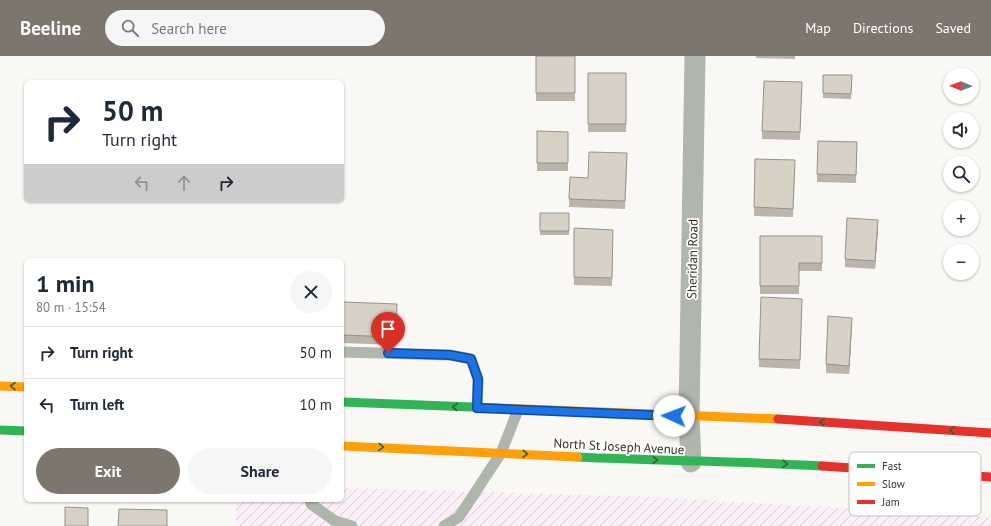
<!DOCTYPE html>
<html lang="en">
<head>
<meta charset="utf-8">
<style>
	:root { --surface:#fff; --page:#f6f6f7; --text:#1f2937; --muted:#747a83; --line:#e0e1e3; --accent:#7d766d }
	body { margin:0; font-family:"PT Sans",sans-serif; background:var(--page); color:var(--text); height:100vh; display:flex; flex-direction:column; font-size:15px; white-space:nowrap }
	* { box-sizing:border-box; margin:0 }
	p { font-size:13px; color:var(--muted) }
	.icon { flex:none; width:22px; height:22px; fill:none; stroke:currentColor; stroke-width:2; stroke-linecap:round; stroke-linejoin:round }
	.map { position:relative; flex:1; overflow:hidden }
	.side { position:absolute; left:24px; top:202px; width:320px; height:244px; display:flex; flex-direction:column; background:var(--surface); border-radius:6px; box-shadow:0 1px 3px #0004 }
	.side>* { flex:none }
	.top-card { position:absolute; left:24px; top:24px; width:320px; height:122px; border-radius:6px; box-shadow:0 1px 3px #0004; background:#fff; color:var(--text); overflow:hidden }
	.needle { width:26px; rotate:271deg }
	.buttons { position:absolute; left:943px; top:12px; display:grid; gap:8px }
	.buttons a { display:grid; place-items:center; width:36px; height:36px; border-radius:50%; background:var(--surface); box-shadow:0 1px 3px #0004; font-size:20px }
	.pin { position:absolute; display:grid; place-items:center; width:34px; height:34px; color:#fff; margin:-41px -17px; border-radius:50% 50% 50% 0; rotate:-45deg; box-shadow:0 0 4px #0007 }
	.pin .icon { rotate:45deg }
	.me { position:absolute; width:44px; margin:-22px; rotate:272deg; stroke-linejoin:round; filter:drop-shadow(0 0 3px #0008) }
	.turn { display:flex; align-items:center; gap:14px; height:84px; padding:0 12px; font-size:18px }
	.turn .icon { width:52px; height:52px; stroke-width:2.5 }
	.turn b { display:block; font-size:28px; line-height:34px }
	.lanes { display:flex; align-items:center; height:38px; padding:0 12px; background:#0003; justify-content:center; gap:20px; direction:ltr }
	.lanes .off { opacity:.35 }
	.round { display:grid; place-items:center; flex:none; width:42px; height:42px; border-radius:21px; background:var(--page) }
	.headline { display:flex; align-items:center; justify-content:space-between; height:68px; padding:0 12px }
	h1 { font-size:24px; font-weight:600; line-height:30px }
	.cta { display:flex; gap:8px; margin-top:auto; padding:8px 12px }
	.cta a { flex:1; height:46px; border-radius:24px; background:var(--accent); color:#fff; font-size:16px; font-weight:600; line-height:46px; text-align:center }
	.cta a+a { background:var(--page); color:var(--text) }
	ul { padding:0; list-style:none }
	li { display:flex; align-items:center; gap:12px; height:52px; padding:0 12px; border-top:1px solid var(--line) }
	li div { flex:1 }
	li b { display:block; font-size:15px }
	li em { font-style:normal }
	header { display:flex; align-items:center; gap:24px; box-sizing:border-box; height:56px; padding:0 20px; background:var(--accent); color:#fff }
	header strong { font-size:19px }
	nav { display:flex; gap:22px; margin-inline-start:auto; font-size:14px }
	.search { width:280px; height:36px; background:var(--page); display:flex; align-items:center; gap:10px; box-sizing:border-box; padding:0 14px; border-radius:22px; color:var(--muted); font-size:15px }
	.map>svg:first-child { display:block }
	.industrial { fill:url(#industrial-furrows) }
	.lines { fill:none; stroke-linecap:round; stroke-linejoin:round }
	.lane { stroke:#b0b6ab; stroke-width:11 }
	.street { stroke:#b0b6ab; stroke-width:21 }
	.fast { stroke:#30b455; stroke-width:9 }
	.slow { stroke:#ff9f0a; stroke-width:9 }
	.jam { stroke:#e5322d; stroke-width:9 }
	.wall { fill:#bab4aa }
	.shaded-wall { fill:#97928b }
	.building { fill:#d8d1c6; stroke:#97928b }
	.oneway { stroke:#365e35 }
	.route-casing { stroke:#114b97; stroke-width:10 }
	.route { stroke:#1a73e8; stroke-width:7 }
	.labels { text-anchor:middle; stroke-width:3.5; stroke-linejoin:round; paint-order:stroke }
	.street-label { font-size:13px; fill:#3a3024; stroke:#fff }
	.key { fill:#fff; stroke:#c4c1bd; stroke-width:1 }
	.key-label { font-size:11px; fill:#3a3024 }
</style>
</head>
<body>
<header>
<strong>Beeline</strong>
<div class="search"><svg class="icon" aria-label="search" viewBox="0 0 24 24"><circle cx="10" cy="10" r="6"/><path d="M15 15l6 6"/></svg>Search here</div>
<nav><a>Map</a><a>Directions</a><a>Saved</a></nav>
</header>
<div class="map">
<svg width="991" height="470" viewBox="0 0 991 470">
	<defs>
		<pattern id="industrial-furrows" width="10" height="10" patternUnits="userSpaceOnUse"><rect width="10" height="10" fill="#fceff7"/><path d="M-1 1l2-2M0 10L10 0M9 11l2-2" fill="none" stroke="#d9cdd4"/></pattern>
	</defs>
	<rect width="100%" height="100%" fill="#faf8f5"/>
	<path class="industrial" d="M 342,432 L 655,441 L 991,461 L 991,470 L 236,470 L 236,444 L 342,444 Z"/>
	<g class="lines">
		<path class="lane" d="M 342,296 L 450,299 L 471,303 L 478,323 L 477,352
			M 310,444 L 311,448 L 335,465 L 352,470
			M 444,470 L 459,461 L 501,397 L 518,354"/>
		<path class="street" d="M 691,406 L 689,361 L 695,0"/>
		<path class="fast" d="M 342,346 L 499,352
			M 0,374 L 26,375
			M 578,401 C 659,405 741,405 822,410"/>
		<path class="slow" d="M 0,330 L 26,331
			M 499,352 L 778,363
			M 342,390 L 578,401"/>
		<path class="jam" d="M 778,363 L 991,377
			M 822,410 L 991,421"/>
	</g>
	<path class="wall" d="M 536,0 L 575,0 L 575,45 L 536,45 Z
		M 756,0 L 795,0 L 795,3 L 756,2 Z
		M 588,17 L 626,17 L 626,76 L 588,76 Z
		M 823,19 L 852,19 L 851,43 L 823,42 Z
		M 802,26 L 800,84 L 762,83 L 762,75 Z
		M 537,75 L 568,76 L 568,115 L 537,115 Z
		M 857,86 L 856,127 L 817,126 L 817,118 Z
		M 755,103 L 795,112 L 793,161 L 754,160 Z
		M 627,105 L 625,153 L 569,151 L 569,143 L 588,122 Z
		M 540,157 L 569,157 L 569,179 L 540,179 Z
		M 574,172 L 613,174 L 612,230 L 574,229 Z
		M 878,172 L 875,213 L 845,211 L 845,203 Z
		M 760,180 L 822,180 L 822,215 L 799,215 L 799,238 L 760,238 Z
		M 802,251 L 800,313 L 759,311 L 759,303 Z
		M 397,256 L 396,289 L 342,287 L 342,271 Z
		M 852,270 L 849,318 L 826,317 L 826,308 Z"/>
	<path class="shaded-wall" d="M 878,164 L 878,172 L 875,213 L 875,205 Z
		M 852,262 L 852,270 L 849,318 L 849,310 Z"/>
	<path class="building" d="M 536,0 L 575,0 L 575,37 L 536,37 Z
		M 588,17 L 626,17 L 626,68 L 588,68 Z
		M 823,19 L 852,19 L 851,38 L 823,37 Z
		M 764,25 L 802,26 L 800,76 L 762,75 Z
		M 537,75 L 568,76 L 568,107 L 537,107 Z
		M 818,85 L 857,86 L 856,119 L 817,118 Z
		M 589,96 L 627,97 L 625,145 L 569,143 L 570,121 L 588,122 Z
		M 755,103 L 795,104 L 793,153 L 754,151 Z
		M 540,157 L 569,157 L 569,175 L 540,175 Z
		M 847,162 L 878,164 L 875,205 L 845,203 Z
		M 574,172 L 613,174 L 612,222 L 574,221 Z
		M 760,180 L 822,180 L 822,207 L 799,207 L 799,230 L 760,230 Z
		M 761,241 L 802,243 L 800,304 L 759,303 Z
		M 343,246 L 397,248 L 396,281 L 342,279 Z
		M 828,260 L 852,262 L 849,310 L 826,308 Z
		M 65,451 L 88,452 L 88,470 L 65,470 Z
		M 119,453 L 167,454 L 167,470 L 118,470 Z"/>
	<defs><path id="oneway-chevron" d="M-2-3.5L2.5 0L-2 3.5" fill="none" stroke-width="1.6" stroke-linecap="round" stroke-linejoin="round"/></defs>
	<g class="oneway">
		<use href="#oneway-chevron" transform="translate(13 330) rotate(-179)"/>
		<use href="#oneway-chevron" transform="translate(455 351) rotate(-177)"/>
		<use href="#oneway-chevron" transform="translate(822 366) rotate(-176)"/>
		<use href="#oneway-chevron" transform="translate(952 374) rotate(-176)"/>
		<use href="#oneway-chevron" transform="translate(381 391) rotate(3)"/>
		<use href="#oneway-chevron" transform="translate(525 398) rotate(3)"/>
		<use href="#oneway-chevron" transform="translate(655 404) rotate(3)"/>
		<use href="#oneway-chevron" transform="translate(785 408) rotate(4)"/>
	</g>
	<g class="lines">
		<defs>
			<path id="route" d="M 388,297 L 450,299 L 471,303 L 478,323 L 477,352 L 674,360"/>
		</defs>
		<use href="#route" class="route-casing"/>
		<use href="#route" class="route"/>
	</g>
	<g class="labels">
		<g class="street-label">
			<text transform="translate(692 203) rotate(-89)" y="5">Sheridan Road</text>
			<text transform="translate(619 390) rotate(3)" y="5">North St Joseph Avenue</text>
		</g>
	</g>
	<rect x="849" y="396" width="132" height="64" rx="6" class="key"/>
	<rect x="857" y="408" width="18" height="4" fill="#30b455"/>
	<rect x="857" y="426" width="18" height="4" fill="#ff9f0a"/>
	<rect x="857" y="444" width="18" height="4" fill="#e5322d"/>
	<g class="key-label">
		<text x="882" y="414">Fast</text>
		<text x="882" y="432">Slow</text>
		<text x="882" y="450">Jam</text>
	</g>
</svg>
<div class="buttons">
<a><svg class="needle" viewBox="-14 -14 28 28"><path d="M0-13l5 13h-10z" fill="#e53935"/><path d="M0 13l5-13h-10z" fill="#747a83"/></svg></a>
<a><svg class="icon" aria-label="sound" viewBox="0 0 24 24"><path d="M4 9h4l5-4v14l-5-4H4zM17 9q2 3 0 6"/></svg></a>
<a><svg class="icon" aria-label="search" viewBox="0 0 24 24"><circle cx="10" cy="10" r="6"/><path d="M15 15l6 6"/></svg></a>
<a>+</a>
<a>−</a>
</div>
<div class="pin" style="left:388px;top:297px;background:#d93025"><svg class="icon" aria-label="arrive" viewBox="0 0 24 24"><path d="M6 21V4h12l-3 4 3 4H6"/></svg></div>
<svg class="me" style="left:674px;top:360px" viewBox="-20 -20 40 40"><circle r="19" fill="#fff"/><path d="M0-13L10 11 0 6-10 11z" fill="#1a73e8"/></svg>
<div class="top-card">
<div class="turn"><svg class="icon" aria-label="right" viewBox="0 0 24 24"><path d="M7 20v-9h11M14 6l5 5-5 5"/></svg><div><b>50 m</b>Turn right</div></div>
<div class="lanes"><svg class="icon off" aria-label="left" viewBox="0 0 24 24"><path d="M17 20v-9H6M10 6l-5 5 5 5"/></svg><svg class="icon off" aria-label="ahead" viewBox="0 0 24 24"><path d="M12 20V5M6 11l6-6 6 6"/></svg><svg class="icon" aria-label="right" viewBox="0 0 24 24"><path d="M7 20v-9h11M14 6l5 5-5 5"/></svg></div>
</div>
<section class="side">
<div class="headline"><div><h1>1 min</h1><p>80 m · 15:54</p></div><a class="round"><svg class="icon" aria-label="close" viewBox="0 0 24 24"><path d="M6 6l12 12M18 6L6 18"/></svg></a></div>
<ul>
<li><svg class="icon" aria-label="right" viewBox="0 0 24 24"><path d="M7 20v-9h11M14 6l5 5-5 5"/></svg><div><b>Turn right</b></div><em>50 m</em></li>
<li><svg class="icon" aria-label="left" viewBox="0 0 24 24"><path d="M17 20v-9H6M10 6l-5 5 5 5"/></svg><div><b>Turn left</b></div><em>10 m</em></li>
</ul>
<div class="cta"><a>Exit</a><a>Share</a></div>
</section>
</div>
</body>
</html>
